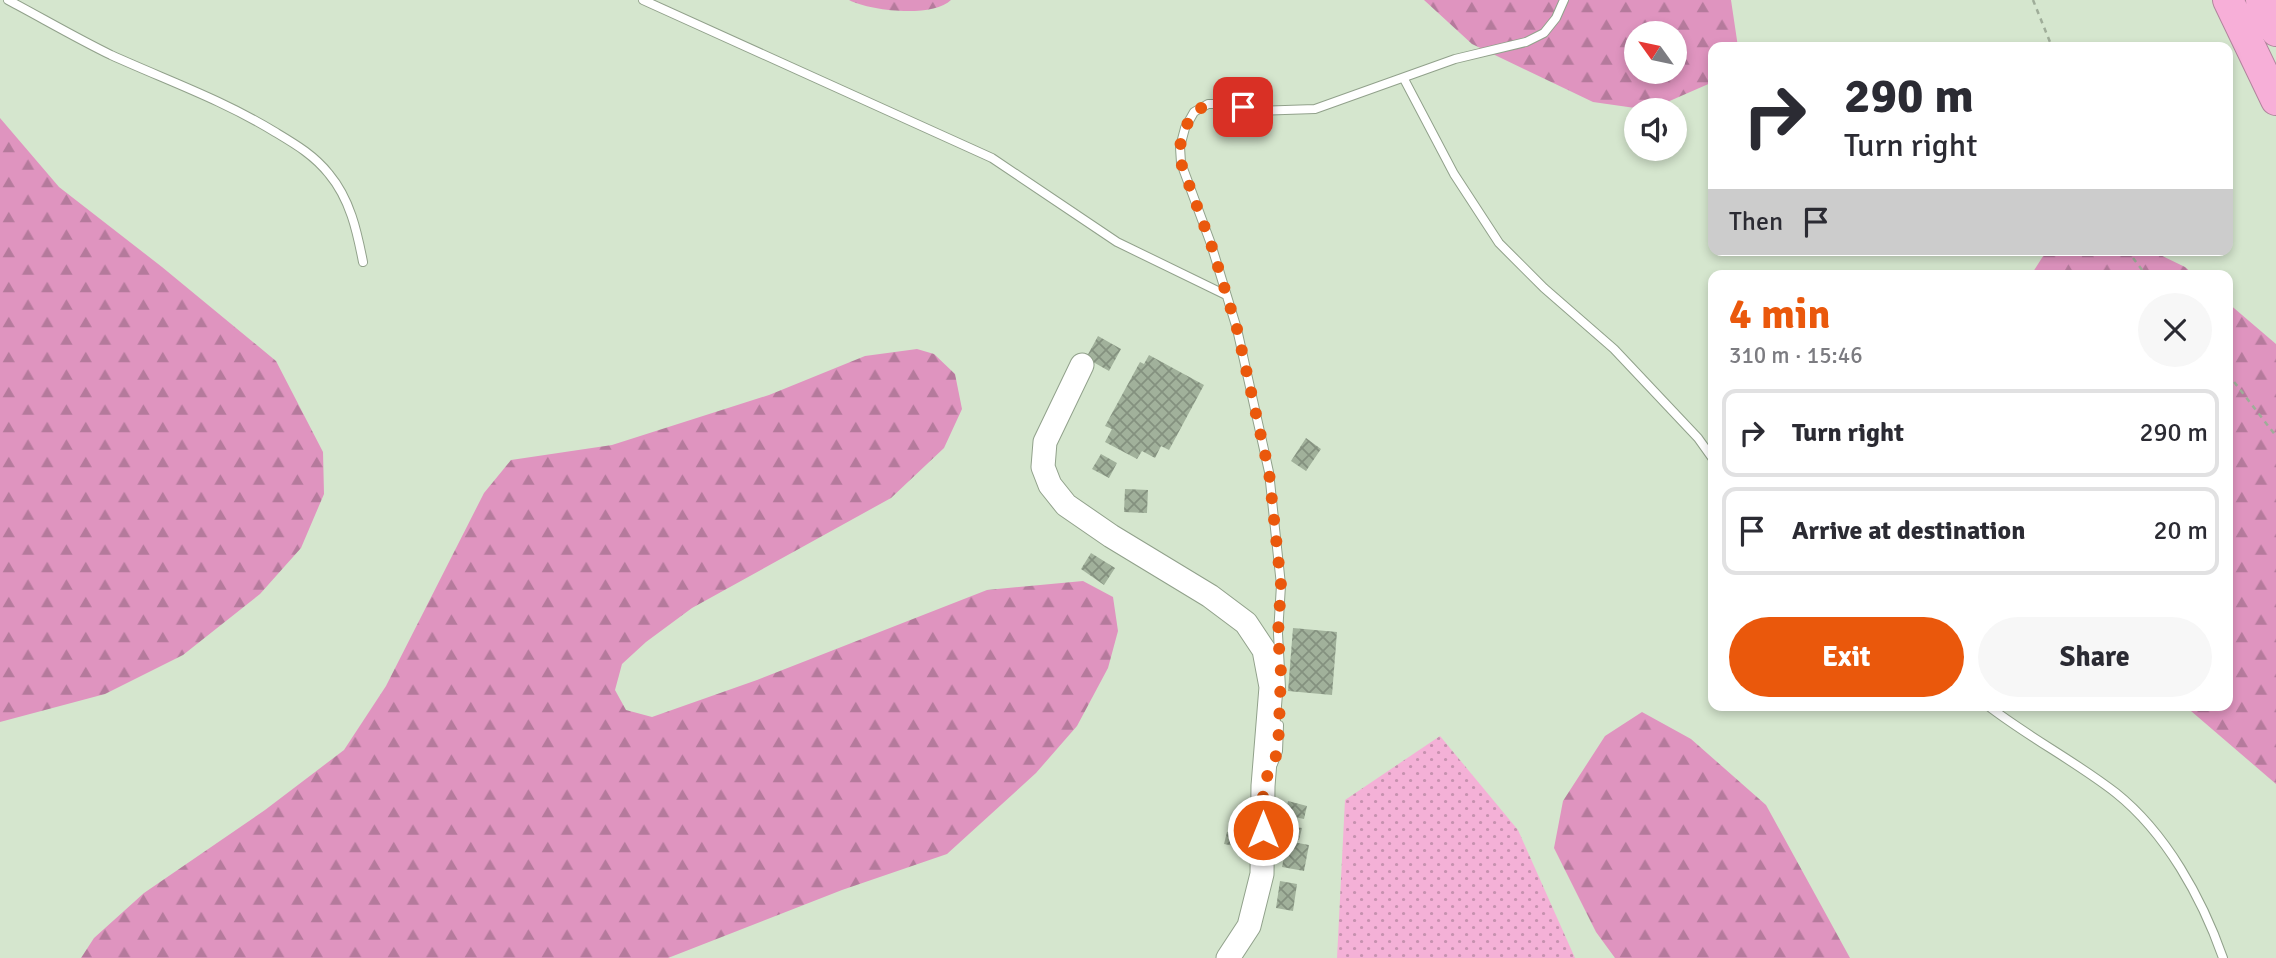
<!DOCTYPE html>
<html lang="en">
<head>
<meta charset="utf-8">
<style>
	:root { --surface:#fff; --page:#f7f7f7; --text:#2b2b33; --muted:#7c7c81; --line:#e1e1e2; --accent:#ea580c }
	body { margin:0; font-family:Signika,sans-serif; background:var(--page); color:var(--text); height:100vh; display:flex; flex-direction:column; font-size:26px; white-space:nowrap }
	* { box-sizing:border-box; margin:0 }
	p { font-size:23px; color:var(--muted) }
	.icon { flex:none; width:38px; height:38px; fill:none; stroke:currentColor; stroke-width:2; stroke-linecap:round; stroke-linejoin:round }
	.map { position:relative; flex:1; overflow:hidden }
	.details { position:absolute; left:1708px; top:270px; width:525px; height:441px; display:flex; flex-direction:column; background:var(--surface); border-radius:14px; box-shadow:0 4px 10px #0003 }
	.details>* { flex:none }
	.hud { position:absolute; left:1708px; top:42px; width:525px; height:214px; border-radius:14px; box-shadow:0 4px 10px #0003; background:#fff; color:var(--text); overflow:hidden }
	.needle { width:46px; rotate:303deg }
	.tools { position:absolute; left:1624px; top:21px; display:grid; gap:14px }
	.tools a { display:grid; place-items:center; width:63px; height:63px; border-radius:50%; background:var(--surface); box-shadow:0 4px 10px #0003; font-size:35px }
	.pin { position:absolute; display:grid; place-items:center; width:60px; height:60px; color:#fff; margin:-30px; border-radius:14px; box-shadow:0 4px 10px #0006 }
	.me { position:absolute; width:77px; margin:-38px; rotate:0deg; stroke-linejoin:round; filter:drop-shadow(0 0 5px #0008) }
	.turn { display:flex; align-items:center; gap:24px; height:147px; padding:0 21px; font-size:32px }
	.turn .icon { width:91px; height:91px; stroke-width:2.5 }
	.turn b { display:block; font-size:49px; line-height:60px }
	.then { display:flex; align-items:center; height:66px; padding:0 21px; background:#0003; gap:14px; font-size:26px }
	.round { display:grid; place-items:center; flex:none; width:74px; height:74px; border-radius:37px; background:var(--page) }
	.overview { display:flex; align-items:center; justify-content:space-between; height:119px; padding:0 21px }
	h1 { font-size:42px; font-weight:800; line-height:52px; color:var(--accent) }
	.primary-button { display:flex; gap:14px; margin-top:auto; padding:14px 21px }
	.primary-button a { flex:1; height:80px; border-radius:42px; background:var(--accent); color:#fff; font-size:28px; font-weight:800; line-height:80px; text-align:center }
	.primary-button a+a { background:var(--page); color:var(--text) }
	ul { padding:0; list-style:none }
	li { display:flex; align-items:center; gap:21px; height:88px; margin:0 14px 10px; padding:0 7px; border:4px solid var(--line); border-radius:14px }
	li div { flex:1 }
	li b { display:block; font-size:26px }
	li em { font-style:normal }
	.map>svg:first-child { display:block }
	.grass { fill:url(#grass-dots) }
	.forest { fill:url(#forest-firs); fill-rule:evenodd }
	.building { fill:url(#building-cross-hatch) }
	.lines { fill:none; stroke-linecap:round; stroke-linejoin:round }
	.lane-casing { stroke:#91a18b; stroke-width:10 }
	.secondary-casing { stroke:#91a18b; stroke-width:25 }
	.highway-casing { stroke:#b1859c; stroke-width:32 }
	.path { stroke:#9fad99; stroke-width:2.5; stroke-dasharray:5 5; stroke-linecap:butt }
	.lane { stroke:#fff; stroke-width:8 }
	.secondary { stroke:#fff; stroke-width:23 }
	.highway { stroke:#f7afd8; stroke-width:30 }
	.route { stroke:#ea580c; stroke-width:12; stroke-dasharray:0 21.6 }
</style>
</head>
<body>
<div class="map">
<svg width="2276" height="958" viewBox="0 0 2276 958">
	<defs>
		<pattern id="grass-dots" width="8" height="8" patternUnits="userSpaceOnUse" patternTransform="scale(1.75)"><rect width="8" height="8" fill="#f4b1d7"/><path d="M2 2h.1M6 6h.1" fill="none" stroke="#c691af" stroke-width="1.8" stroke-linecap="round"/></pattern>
		<pattern id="forest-firs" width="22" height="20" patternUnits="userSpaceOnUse" patternTransform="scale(1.75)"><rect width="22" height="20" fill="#df94bf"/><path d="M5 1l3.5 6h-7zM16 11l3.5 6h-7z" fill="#b57a9c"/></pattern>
		<pattern id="building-cross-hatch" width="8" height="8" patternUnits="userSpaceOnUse" patternTransform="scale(1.75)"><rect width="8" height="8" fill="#a1b19b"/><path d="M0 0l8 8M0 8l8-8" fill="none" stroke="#84917f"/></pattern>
	</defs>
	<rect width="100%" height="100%" fill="#d5e6ce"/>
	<path class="grass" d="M 1440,736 L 1518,830 L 1575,958 L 1337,958 L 1345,800 Z"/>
	<path class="forest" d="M 849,0 L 951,0 C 933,18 870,11 849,0 Z
		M 1424,0 L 1731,0 L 1738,47 L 1713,47 L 1713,82 L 1649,110 L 1593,102 L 1472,44 ZM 1636,33 L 1675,33 L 1675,72 L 1636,72 Z
		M 0,118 L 59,187 L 162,267 L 276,361 L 323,452 L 324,494 L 301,548 L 260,594 L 183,655 L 105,694 L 0,722 Z
		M 2047,250 L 2150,250 L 2185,267 L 2194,275 L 2031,275 Z
		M 2228,303 L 2276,344 L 2276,784 L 2184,705 L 2228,705 Z
		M 917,349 L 934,354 L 955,374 L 962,409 L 944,448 L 891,498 L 692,608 L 646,642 L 622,664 L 615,690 L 626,710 L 652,717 L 757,680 L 987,590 L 1083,581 L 1113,597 L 1118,631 L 1108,668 L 1077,726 L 1036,773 L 947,854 L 842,890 L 668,958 L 81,958 L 94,938 L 144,893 L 265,810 L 344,750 L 386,686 L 484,493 L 511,460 L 612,445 L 769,395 L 865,356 Z
		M 1642,712 L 1691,739 L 1766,805 L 1850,958 L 1615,958 L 1596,932 L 1554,848 L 1563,801 L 1605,736 Z"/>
	<path class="building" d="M 1098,336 L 1121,349 L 1109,371 L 1086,358 Z
		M 1149,355 L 1204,385 L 1169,450 L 1161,446 L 1155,458 L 1142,451 L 1137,459 L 1105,442 L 1112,429 L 1105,426 L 1140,362 L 1144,364 Z
		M 1306,438 L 1321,449 L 1306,471 L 1291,461 Z
		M 1101,454 L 1117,463 L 1109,478 L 1092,469 Z
		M 1125,489 L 1148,490 L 1147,513 L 1124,512 Z
		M 1091,553 L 1115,568 L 1104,585 L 1081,569 Z
		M 1293,628 L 1337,632 L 1332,695 L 1288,691 Z
		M 1288,801 L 1307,806 L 1304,819 L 1285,815 Z
		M 1288,826 L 1302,828 L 1299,840 L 1285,837 Z
		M 1227,832 L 1242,835 L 1240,847 L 1224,844 Z
		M 1287,841 L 1309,845 L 1304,871 L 1282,867 Z
		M 1280,881 L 1297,884 L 1293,911 L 1276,908 Z"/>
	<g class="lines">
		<defs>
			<path id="lane" d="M 8,0 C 42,18 76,38 111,55 C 166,80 223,100 275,132 C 295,144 314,155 329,174 C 350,199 357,231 363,262
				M 643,0 L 992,158 L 1117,242 L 1226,295
				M 1404,79 L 1454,174 L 1499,243 L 1544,288 L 1614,349 L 1698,438 L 1713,459
				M 1281,688 L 1278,634 L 1281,585 L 1269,472 L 1237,329 L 1211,244 L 1181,163 L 1180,147 L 1185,128 L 1194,112 L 1208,104 L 1227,104 L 1259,111 L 1315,109 L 1455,59 L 1526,42 L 1544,33 L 1556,18 L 1564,0
				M 1987,705 C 2028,737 2075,761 2116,793 C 2166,833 2202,898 2223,958
				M 1273,764 L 1278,751 L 1279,725"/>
			<path id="secondary" d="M 1082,365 L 1045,442 L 1043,467 L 1050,485 L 1066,505 L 1111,536 L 1210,596 L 1246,623 L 1264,650 L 1271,687 L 1263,786 L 1262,874 L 1249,926 L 1228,958"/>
			<path id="highway" d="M 2228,0 L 2276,100
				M 2261,0 L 2276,31"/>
		</defs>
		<use href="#lane" class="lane-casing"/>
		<use href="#secondary" class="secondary-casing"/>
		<use href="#highway" class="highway-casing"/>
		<path class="path" d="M 2033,0 L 2052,47
			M 2127,250 L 2146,275
			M 2228,374 L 2276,436"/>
		<use href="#lane" class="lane"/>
		<use href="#secondary" class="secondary"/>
		<use href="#highway" class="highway"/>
	</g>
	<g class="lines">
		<path class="route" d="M 1243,107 L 1227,104 L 1208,104 L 1194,112 L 1185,128 L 1180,146 L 1181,163 L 1211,244 L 1237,329 L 1269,472 L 1281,585 L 1278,634 L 1281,673 L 1278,751 L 1263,786 L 1263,830"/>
	</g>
</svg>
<div class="tools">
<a><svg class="needle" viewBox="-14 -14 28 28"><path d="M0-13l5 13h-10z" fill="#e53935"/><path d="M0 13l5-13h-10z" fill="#7c7c81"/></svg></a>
<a><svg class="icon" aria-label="sound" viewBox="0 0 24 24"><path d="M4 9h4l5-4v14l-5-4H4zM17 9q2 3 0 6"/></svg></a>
</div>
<div class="pin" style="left:1243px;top:107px;background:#d93025"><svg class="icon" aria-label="arrive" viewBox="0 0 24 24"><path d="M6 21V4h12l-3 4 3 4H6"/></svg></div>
<svg class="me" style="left:1263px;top:830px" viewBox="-20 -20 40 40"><circle r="17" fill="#ea580c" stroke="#fff" stroke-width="3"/><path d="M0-11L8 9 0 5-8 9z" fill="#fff"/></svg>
<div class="hud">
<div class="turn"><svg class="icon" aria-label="right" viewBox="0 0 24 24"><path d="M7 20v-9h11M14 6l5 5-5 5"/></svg><div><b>290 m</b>Turn right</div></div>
<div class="then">Then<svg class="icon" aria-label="arrive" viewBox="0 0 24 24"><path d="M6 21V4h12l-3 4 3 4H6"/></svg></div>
</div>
<section class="details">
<div class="overview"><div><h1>4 min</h1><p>310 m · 15:46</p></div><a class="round"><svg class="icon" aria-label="close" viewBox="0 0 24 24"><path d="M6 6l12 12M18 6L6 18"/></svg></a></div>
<ul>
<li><svg class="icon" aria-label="right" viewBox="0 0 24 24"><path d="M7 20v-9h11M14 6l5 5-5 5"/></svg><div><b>Turn right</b></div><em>290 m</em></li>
<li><svg class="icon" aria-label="arrive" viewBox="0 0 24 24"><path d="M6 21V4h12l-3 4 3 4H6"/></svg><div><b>Arrive at destination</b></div><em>20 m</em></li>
</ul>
<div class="primary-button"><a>Exit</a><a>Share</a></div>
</section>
</div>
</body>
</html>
